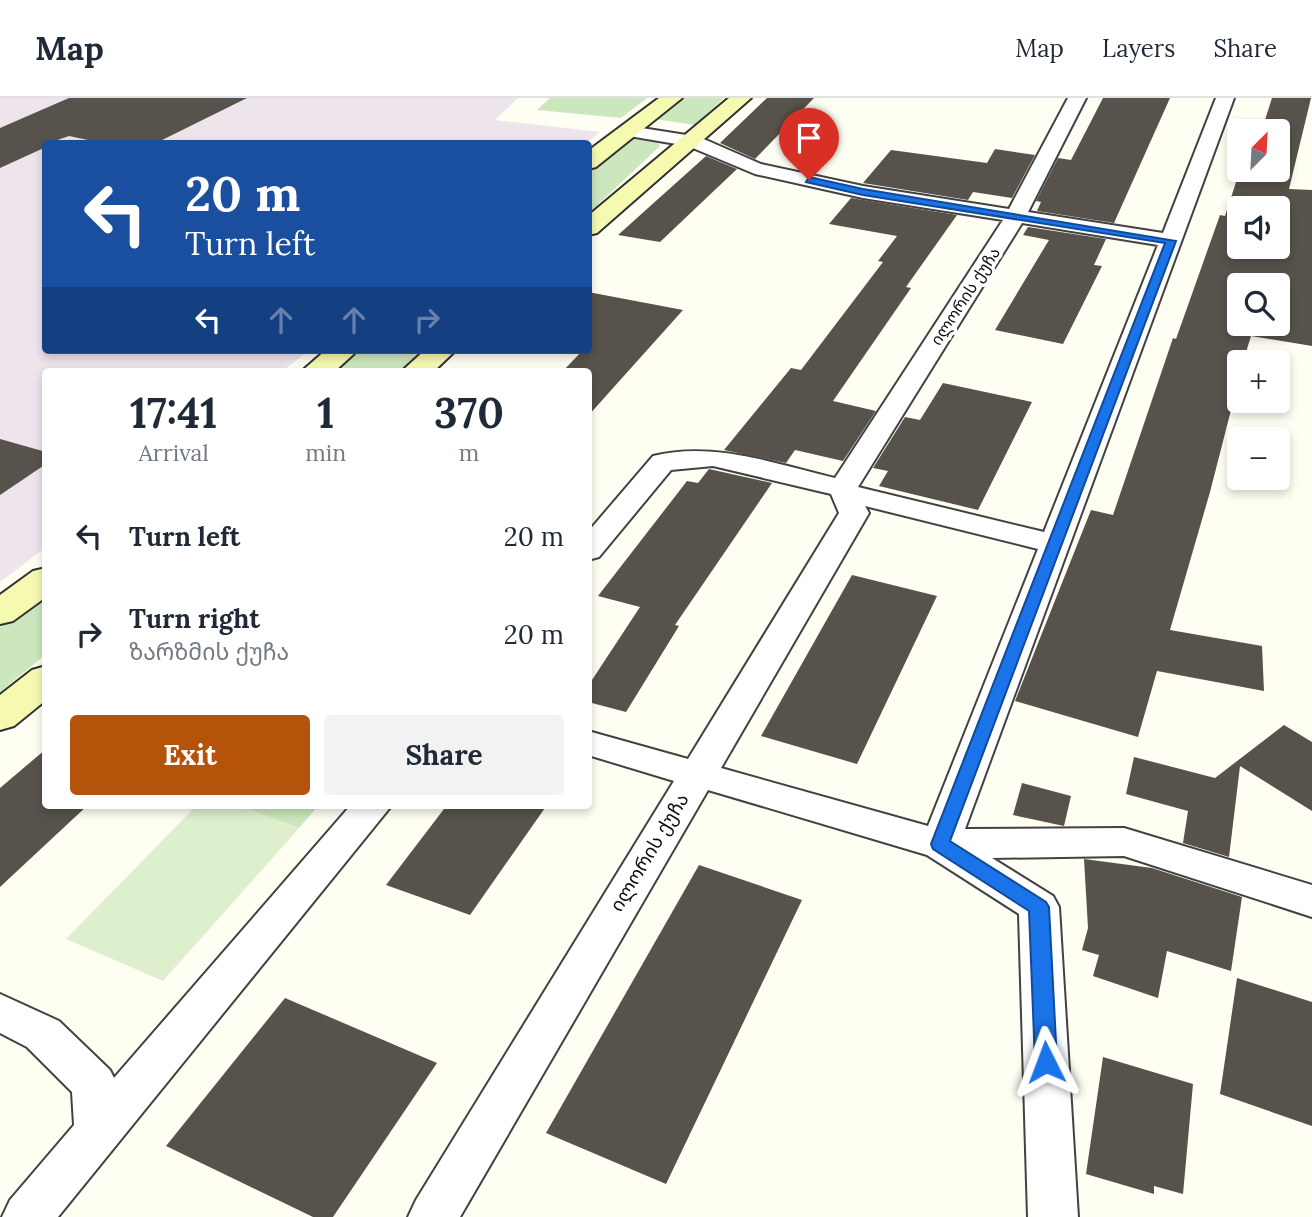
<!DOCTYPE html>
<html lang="en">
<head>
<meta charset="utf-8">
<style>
	:root { --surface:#fff; --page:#f2f2f3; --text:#1f2937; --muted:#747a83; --line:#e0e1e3; --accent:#b45309 }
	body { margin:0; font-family:Lora,"Noto Sans Georgian",serif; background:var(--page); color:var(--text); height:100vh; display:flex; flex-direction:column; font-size:26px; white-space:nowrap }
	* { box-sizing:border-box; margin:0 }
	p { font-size:23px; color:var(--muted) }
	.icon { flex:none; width:38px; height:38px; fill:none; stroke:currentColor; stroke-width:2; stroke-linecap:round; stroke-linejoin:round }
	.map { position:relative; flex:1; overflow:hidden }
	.sheet { position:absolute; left:42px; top:270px; width:550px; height:441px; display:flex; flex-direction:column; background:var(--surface); border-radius:7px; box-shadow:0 4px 10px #0003 }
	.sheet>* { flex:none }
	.guide { position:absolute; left:42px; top:42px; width:550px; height:214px; border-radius:7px; box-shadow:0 4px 10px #0003; background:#1a4fa0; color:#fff; overflow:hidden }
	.needle { width:46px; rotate:24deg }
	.tools { position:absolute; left:1227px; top:21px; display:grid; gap:14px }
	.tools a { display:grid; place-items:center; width:63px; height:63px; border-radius:7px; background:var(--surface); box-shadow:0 4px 10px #0003; font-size:35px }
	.pin { position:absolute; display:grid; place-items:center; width:60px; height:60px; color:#fff; margin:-72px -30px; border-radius:50% 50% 50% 0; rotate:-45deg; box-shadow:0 0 7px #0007 }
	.pin .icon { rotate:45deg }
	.me { position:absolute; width:77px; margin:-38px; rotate:357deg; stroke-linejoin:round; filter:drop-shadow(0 0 5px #0008) }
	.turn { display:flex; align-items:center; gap:24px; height:147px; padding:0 28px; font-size:32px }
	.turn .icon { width:91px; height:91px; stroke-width:2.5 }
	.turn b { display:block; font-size:49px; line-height:60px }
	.lanes { display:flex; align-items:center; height:66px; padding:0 28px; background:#0003; justify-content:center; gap:35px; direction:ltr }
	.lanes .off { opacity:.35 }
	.eta { display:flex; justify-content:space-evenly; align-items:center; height:119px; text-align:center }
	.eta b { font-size:42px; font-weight:700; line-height:49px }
	.button { display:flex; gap:14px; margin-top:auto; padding:14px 28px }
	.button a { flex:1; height:80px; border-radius:7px; background:var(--accent); color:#fff; font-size:28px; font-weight:700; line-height:80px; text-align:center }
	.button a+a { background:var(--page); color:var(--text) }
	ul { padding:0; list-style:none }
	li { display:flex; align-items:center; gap:21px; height:98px; padding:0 28px }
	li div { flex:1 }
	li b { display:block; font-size:26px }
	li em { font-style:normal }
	header { display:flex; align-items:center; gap:42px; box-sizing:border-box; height:98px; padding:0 35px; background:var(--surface); border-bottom:2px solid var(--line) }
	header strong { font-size:33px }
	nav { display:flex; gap:38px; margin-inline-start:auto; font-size:24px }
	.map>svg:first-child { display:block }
	.industrial { fill:#ede4ec }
	.green { fill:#cce7bd }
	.pitch { fill:#deefce }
	.building { fill:#57524c; fill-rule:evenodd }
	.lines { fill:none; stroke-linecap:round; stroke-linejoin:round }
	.minor-casing { stroke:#424242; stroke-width:4 }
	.secondary-casing { stroke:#313131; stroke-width:4 }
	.minor { fill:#fff; fill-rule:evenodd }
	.secondary { fill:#f6fab1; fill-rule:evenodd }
	.route { fill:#1a73e8; stroke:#114b97; stroke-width:2 }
	.labels { text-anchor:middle; stroke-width:7; stroke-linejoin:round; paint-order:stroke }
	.far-street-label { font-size:16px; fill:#0f0f0f; stroke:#fff }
	.street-label { font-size:19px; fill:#0f0f0f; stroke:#fff }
</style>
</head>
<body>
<header>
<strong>Map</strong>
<nav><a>Map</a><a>Layers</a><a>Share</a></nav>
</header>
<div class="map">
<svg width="1312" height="1119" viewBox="0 0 1312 1119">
	<rect width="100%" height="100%" fill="#fefef2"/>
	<path class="industrial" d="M 0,0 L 518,0 L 495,22 L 600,34 L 585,46 L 46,46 L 46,252 L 310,252 L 282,273 L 46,273 L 45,450 L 0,484 Z"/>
	<path class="green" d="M 550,0 L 647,0 L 621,20 L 537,12 Z
		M 679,0 L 724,0 L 695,27 L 655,21 Z
		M 634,41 L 658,45 L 660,48 L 588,116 L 588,73 L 625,44 Z
		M 362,252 L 429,252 L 403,273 L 336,273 Z
		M 45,494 L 45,557 L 0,594 L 0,529 Z
		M 236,707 L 319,707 L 299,730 Z"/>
	<path class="pitch" d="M 197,707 L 236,707 L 299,730 L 163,883 L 66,841 Z"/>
	<path class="building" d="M 69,0 L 247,0 L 154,46 L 107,46 L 69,38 L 46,46 L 46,49 L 0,70 L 0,30 Z
		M 767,0 L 814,0 L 755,61 L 720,45 Z
		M 1103,0 L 1170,0 L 1114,125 L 1037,113 L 1041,104 L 1036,103 L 1058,60 L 1071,62 Z
		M 1272,0 L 1311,0 L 1289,91 L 1312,92 L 1312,248 L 1251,238 L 1243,264 L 1239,264 L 1239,281 L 1210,394 L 1170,532 L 1262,548 L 1264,593 L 1157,573 L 1138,639 L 1015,603 L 1091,412 L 1113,417 L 1173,240 L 1176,241 L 1220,117 L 1225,118 L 1240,72 L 1278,72 L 1278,33 L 1253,33 L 1256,24 L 1264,25 ZM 1239,110 L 1278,110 L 1278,149 L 1239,149 ZM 1239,187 L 1278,187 L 1278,226 L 1239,226 Z
		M 995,51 L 1035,57 L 1012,100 L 973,94 L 968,102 L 863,85 L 891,52 L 987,65 Z
		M 706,58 L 737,71 L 660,144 L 618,137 Z
		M 851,100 L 957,117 L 906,189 L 911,190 L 833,303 L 876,313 L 843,363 L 795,352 L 786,365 L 724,352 L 791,270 L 801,272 L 883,164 L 878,163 L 897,138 L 829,126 Z
		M 1028,129 L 1106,141 L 1094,167 L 1102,168 L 1063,246 L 995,232 L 1049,142 L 1023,137 Z
		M 588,194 L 683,212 L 588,318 L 588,273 L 563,273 L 583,252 L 588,252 Z
		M 943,285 L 1032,304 L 978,412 L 879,388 L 888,373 L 873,370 L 905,319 L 920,322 Z
		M 0,341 L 46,354 L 46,366 L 0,397 Z
		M 709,371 L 772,385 L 675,527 L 679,528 L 626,614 L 588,604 L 588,588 L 640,509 L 598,498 L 687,383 L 698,385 Z
		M 852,477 L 937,498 L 857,666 L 761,638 Z
		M 1284,627 L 1312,644 L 1312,713 L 1240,668 L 1229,759 L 1183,745 L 1188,713 L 1126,696 L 1134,659 L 1215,680 Z
		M 46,651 L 46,707 L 88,707 L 0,789 L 0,690 Z
		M 1022,685 L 1071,698 L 1064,728 L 1013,717 Z
		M 447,707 L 547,707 L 470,817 L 386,787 Z
		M 1084,761 L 1152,770 L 1242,799 L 1231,873 L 1167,853 L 1158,900 L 1093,878 L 1099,857 L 1082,852 L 1088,830 Z
		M 699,767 L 802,802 L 666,1086 L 546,1035 Z
		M 1237,880 L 1312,904 L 1312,1028 L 1220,996 Z
		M 285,900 L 437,965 L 333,1119 L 313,1119 L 166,1048 Z
		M 1103,959 L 1193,986 L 1183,1096 L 1154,1088 L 1154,1096 L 1086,1076 Z"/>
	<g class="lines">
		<defs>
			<path id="minor" d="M 1068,0 L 1086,0 L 1028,114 L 1163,135 L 1216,0 L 1234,0 L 965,731 L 1124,730 L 1312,787 L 1312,819 L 1124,758 L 992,760 L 1053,798 L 1059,809 L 1078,1119 L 1028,1119 L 1019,816 L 927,757 L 708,692 L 460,1119 L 408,1119 L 416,1102 L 674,683 L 588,657 L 588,633 L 688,661 L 839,415 L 831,396 L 713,368 L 671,372 L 599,459 L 588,462 L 588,434 L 653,358 C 714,343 776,366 835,380 L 1003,122 L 863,100 L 755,76 L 688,48 L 629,38 L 620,33 L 629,28 L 699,39 L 761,66 L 863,88 L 1009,111 ZM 1022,125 L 1158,147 L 1044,434 L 858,389 ZM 865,408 L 1038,451 L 928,728 L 721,670 L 869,415 Z
				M 351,707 L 392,707 L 58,1119 L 2,1119 L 10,1102 L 74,1027 L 72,994 L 27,949 L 0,935 L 0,896 L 59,923 L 110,972 L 114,980 Z"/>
			<path id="secondary" d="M 659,0 L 682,0 L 596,69 L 588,71 L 588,53 Z
				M 729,0 L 751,0 L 597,135 L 588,137 L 588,118 Z
				M 326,252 L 358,252 L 335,273 L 302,273 Z
				M 425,252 L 456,252 L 434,273 L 402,273 Z
				M 46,470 L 46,499 L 13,523 L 0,526 L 0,497 L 33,473 Z
				M 46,568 L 46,602 L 14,628 L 0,632 L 0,597 L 32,572 Z"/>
		</defs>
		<use href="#minor" class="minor-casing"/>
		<use href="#secondary" class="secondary-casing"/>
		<use href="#minor" class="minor"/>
		<use href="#secondary" class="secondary"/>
	</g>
	<path class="route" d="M 809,79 L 863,91 L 1176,143 L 950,743 L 1046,804 L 1049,809 L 1057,964 L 1053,971 L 1046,974 L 1038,971 L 1035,964 L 1029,813 L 933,751 L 931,746 L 1165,145 L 863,97 L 806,84 Z"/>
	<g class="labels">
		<g class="far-street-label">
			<text transform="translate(965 198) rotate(-57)" y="6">ილორის ქუჩა</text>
		</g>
		<g class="street-label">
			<text transform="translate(649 754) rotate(-59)" y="7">ილორის ქუჩა</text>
		</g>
	</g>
</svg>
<div class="tools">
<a><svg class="needle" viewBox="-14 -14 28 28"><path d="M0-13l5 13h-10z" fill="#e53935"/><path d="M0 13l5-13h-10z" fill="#747a83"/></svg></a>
<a><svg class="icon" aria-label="sound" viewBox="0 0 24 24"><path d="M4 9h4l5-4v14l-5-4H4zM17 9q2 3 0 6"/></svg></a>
<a><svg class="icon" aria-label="search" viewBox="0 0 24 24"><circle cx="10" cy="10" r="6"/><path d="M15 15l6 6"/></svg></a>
<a>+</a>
<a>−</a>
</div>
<div class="pin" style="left:809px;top:82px;background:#d93025"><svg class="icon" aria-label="arrive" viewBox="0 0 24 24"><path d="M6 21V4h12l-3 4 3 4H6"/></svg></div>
<svg class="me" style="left:1046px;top:964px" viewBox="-20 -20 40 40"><path d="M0-17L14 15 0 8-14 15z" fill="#1a73e8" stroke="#fff" stroke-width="4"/></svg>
<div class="guide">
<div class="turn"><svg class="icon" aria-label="left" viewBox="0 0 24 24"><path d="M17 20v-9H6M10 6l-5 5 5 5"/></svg><div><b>20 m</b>Turn left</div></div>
<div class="lanes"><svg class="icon" aria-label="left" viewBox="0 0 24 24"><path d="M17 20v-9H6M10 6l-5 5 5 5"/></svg><svg class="icon off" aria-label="ahead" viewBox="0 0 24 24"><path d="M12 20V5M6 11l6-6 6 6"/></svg><svg class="icon off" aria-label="ahead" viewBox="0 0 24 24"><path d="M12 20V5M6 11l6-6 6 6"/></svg><svg class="icon off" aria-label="right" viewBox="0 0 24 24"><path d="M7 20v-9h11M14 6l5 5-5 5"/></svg></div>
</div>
<section class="sheet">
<div class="eta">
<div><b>17:41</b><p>Arrival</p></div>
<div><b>1</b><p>min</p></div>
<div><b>370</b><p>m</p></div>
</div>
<ul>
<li><svg class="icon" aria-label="left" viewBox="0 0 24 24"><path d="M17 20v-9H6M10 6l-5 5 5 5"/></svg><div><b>Turn left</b></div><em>20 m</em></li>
<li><svg class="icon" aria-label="right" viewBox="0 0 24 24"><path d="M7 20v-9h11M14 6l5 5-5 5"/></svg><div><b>Turn right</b><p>ზარზმის ქუჩა</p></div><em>20 m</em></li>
</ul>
<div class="button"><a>Exit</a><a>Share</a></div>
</section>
</div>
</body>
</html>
